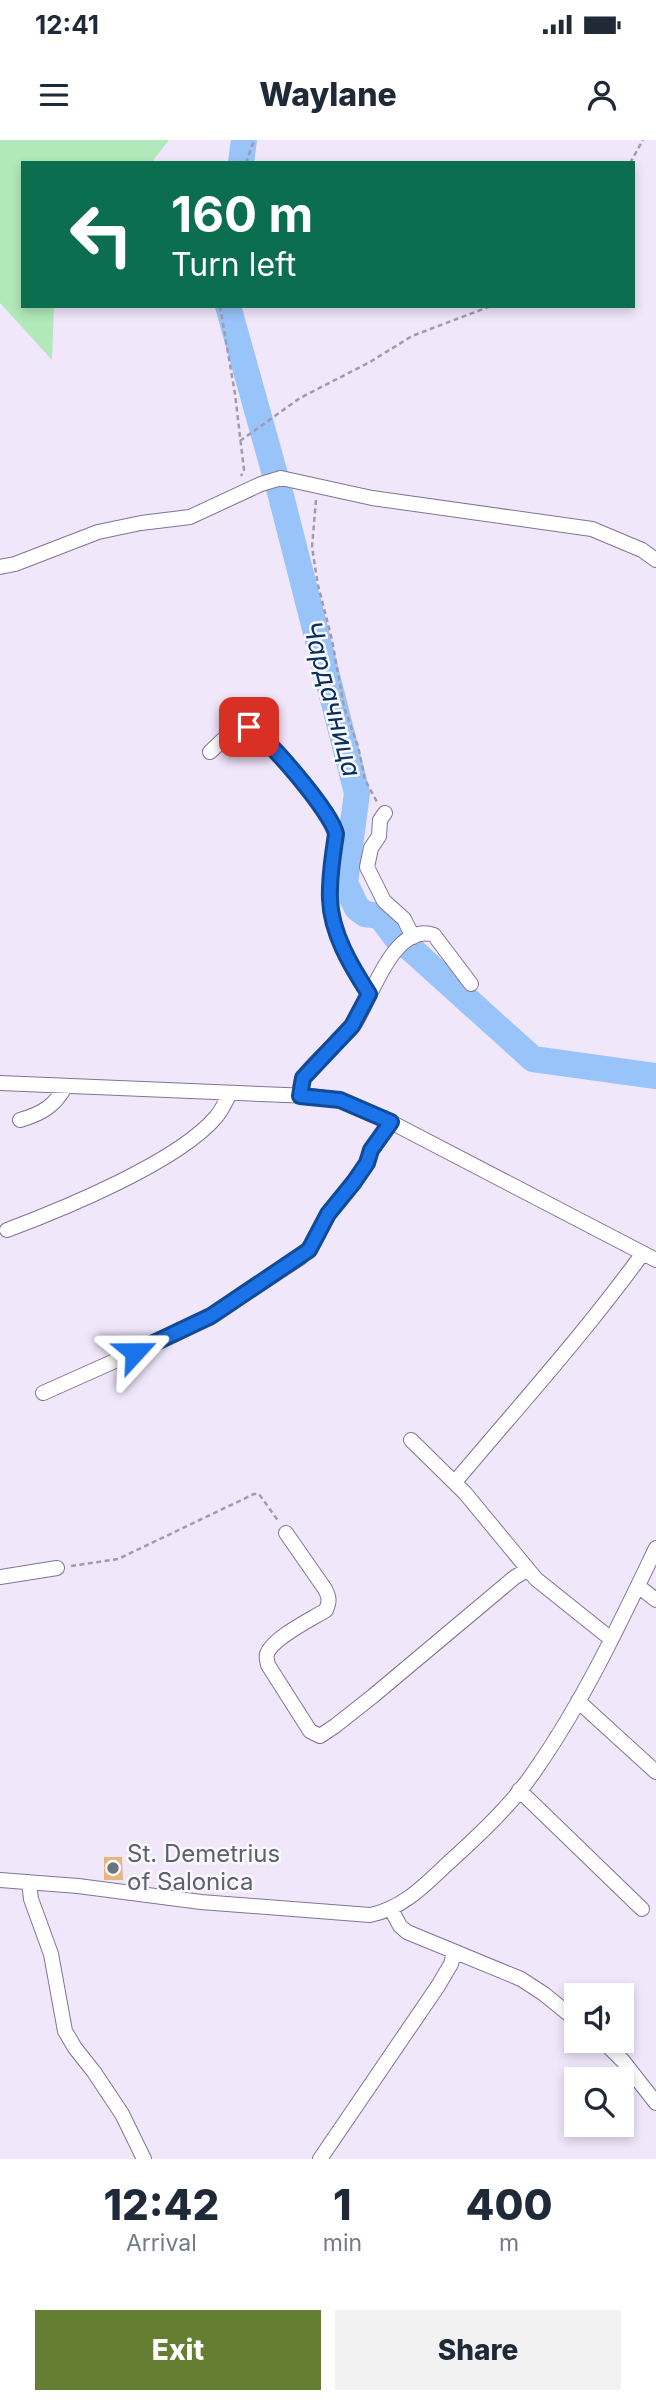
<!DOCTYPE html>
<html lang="en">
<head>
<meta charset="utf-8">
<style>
	:root { --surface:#fff; --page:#f2f2f3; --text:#1f2937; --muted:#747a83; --accent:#647e32 }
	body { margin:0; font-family:Inter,sans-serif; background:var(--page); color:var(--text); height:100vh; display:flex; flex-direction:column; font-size:26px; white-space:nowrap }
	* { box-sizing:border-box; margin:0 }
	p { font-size:23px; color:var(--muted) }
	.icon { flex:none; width:38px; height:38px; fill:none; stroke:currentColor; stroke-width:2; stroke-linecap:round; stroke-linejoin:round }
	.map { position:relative; height:2019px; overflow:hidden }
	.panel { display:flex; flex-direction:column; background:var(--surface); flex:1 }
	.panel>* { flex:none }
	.hud { position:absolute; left:21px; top:21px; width:614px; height:147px; border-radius:0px; box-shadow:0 4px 10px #0003; background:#0b6e4f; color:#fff; overflow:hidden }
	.fabs { position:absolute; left:564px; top:1843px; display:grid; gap:14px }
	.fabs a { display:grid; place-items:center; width:70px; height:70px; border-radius:0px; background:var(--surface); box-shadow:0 4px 10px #0003; font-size:35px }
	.pin { position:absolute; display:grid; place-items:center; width:60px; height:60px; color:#fff; margin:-30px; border-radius:14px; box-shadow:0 4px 10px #0006 }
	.me { position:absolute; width:77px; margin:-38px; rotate:66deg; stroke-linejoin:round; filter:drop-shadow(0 0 5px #0008) }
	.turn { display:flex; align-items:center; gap:24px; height:147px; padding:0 35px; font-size:32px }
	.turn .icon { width:91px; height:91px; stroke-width:2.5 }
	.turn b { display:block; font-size:49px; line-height:60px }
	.eta { display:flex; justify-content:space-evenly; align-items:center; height:119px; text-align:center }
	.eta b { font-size:42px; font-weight:800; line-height:49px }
	.cta { display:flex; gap:14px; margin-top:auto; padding:14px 35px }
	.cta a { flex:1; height:80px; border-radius:0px; background:var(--accent); color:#fff; font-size:28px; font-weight:800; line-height:80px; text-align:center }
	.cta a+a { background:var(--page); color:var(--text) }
	.status { display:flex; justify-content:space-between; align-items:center; height:49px; padding:0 35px; background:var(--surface); direction:ltr }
	.status svg { height:19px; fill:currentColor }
	header { display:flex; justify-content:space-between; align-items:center; height:91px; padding:0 35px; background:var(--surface); font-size:32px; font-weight:800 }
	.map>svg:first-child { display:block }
	.green { fill:#b1e9ba }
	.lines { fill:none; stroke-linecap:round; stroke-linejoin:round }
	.river { stroke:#99c4fa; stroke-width:26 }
	.building { fill:#e5b77e }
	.minor-casing { stroke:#827491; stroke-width:16 }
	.path { stroke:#a39aab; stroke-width:2.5; stroke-dasharray:5 3.5; stroke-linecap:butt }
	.minor { stroke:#fff; stroke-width:14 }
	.route-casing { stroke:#114b97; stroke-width:18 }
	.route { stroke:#1a73e8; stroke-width:12 }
	.worship-dot { fill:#6b7280; stroke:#fbf7fe; stroke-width:2.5 }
	.labels { text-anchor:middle; stroke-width:5; stroke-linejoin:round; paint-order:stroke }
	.worship-label { font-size:24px; fill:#5b616d; stroke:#fbf7fe; text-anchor:start }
	.water-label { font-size:26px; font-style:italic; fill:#043160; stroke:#fbf7fe }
</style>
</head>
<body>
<div class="status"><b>12:41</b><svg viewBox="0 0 49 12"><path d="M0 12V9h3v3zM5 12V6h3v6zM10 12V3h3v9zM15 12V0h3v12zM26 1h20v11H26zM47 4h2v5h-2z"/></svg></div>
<header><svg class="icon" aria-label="menu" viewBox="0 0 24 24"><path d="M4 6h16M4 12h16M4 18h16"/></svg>Waylane<svg class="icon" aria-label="person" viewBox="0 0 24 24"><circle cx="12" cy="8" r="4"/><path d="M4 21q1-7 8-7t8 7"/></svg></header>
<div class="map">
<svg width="656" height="2019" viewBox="0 0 656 2019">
	<rect width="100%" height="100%" fill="#f1e7fb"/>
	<path class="green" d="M 0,0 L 169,0 L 151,23 L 23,23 L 23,166 L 54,166 L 52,220 L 0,163 Z"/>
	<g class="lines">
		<path class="river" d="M 241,23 L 244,0
			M 228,166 L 281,356 L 357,653 L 345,743 L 357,768 L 365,774 L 380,776 L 398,800 L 411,809 L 533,919 L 656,936"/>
	</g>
	<path class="building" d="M 104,1717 L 122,1717 L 123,1740 L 104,1740 Z"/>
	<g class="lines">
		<defs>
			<path id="minor" d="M 0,427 L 15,424 L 98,392 L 141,383 L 190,377 L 261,344 L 281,338 L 372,358 L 592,389 L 642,410 L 656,420
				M 210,612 C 221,602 234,586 249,587 C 267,598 333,674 336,693 C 333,715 329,737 330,759 C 331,793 350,827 369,854
				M 385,673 L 380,680 L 379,696 L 371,708 L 367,727 L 384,761 L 404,779 L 413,797
				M 0,943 L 310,956 L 340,960 L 385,979 L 656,1120
				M 300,956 C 300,951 300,945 302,940 C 311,922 341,902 354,885 C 370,862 393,781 434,795 L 471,844
				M 20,980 C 41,974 55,966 65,947
				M 7,1090 C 63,1069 178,1022 216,977 C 222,970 226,961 230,953
				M 43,1253 L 173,1195 L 211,1176 L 300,1118 L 314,1102 L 328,1075 L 354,1042 L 367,1023 L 371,1010 L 391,982
				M 411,1300 L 465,1353 L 536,1439 L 611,1499
				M 455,1342 C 518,1267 585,1193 643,1113
				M 286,1393 L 325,1449 C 329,1457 330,1461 326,1470 C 312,1479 272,1498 267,1514 C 266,1517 267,1521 268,1525 L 310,1591 L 320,1596 L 335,1586 L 373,1556 L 515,1437 L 527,1430
				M 0,1437 L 57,1428
				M 638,1446 L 656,1460
				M 578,1561 L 656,1632
				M 519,1650 L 642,1769
				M 0,1740 L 78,1746 L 201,1762 L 370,1775 C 401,1769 423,1747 445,1726 C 477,1697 512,1665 536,1629 C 584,1560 620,1483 656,1408
				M 29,1742 L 31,1759 L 51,1814 L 65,1891 L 75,1908 L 94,1932 L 122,1974 L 144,2019
				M 391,1769 L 400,1786 L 407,1792 L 521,1839 L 544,1854 L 576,1880
				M 602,1900 L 623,1921 L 656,1963
				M 320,2019 L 438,1846 L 451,1824 L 454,1813"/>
		</defs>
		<use href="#minor" class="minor-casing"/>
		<path class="path" d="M 246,23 L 254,0
			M 630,23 L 643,0
			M 220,166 L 235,254 L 244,330 L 241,336
			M 240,301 L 300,258 L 370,222 L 412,196 L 491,166
			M 316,360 L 312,407 L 318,445 L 332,500 L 344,567 L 358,606 L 365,640 L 377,662
			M 71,1426 L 118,1419 L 254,1354 L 259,1354 L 279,1382"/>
		<use href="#minor" class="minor"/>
	</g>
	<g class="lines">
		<defs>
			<path id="route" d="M 135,1212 L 211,1176 L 309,1110 L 328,1074 L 354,1042 L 367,1023 L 371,1010 L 391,982 L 340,960 L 300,956 L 303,938 L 352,886 L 369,854 C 351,826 331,793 330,759 C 329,737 333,715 336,694 C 332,673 268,598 249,587"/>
		</defs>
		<use href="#route" class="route-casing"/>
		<use href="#route" class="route"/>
	</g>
	<circle class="worship-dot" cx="113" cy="1728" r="7"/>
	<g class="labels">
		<g class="worship-label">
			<text x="127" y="1722">St. Demetrius<tspan x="127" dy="28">of Salonica</tspan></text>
		</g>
		<g class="water-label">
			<text transform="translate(332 559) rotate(75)" y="9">Чардачница</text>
		</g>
	</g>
</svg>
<div class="fabs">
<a><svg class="icon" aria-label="sound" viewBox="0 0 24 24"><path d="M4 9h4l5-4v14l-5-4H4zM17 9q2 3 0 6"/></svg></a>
<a><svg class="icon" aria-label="search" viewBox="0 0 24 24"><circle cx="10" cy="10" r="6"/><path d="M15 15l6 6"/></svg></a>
</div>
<div class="pin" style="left:249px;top:587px;background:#d93025"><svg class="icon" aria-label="arrive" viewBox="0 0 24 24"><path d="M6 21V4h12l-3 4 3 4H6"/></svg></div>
<svg class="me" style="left:135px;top:1212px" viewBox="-20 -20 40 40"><path d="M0-17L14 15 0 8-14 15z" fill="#1a73e8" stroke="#fff" stroke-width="4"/></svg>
<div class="hud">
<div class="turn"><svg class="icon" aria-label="left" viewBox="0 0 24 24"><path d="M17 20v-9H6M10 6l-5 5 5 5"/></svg><div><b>160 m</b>Turn left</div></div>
</div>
</div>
<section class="panel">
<div class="eta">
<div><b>12:42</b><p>Arrival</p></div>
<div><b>1</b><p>min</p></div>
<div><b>400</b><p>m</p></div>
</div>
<div class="cta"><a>Exit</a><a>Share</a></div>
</section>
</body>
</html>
